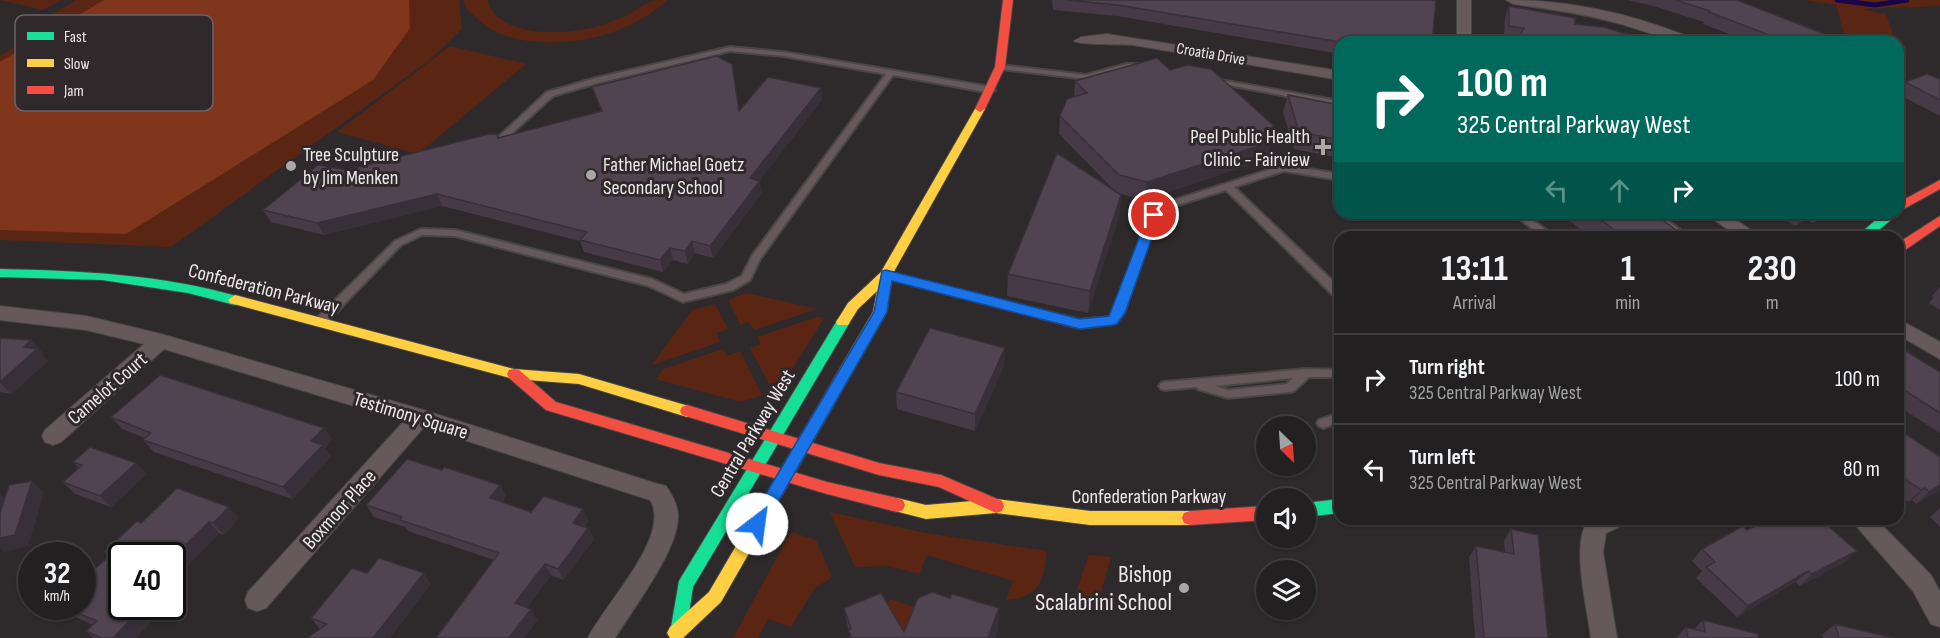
<!DOCTYPE html>
<html lang="en">
<head>
<meta charset="utf-8">
<style>
	:root { --surface:#222021; --page:#2e2d2e; --text:#f1f3f6; --muted:#a2a3a5; --line:#3f3e3f }
	body { margin:0; font-family:"Sofia Sans Condensed",sans-serif; background:var(--page); color:var(--text); height:100vh; display:flex; flex-direction:column; font-size:22px; white-space:nowrap }
	* { box-sizing:border-box; margin:0 }
	p { font-size:20px; color:var(--muted) }
	.icon { flex:none; width:33px; height:33px; fill:none; stroke:currentColor; stroke-width:2; stroke-linecap:round; stroke-linejoin:round }
	.map { position:relative; flex:1; overflow:hidden }
	.sheet { position:absolute; left:1334px; top:231px; width:570px; height:294px; display:flex; flex-direction:column; background:var(--surface); border-radius:18px; box-shadow:0 2px 4px #0004,0 0 0 2px var(--line) }
	.sheet>* { flex:none }
	.hud { position:absolute; left:1334px; top:36px; width:570px; height:183px; border-radius:18px; box-shadow:0 2px 4px #0004,0 0 0 2px var(--line); background:#00695c; color:#fff; overflow:hidden }
	.needle { width:39px; rotate:155deg }
	.tools { position:absolute; left:1256px; top:416px; display:grid; gap:12px }
	.tools a { display:grid; place-items:center; width:60px; height:60px; border-radius:50%; background:var(--surface); box-shadow:0 2px 4px #0004,0 0 0 2px var(--line); font-size:30px }
	.speed { position:absolute; left:18px; top:542px; display:flex; gap:12px; font-size:30px; font-weight:700; text-align:center }
	.speed>* { display:grid; place-content:center; width:78px; height:78px; border-radius:50%; background:var(--surface); box-shadow:0 2px 4px #0004,0 0 0 2px var(--line); line-height:1 }
	.speed small { font-size:15px; font-weight:400 }
	.speed .limit { border:3px solid #111; border-radius:9px; background:#fff; color:#111 }
	.pin { position:absolute; display:grid; place-items:center; width:51px; height:51px; color:#fff; margin:-26px; border:3px solid #fff; border-radius:50%; box-shadow:0 2px 6px #0007 }
	.me { position:absolute; width:66px; margin:-33px; rotate:30deg; stroke-linejoin:round; filter:drop-shadow(0 0 4px #0008) }
	.turn { display:flex; align-items:center; gap:21px; height:126px; padding:0 24px; font-size:27px }
	.turn .icon { width:78px; height:78px; stroke-width:2.5 }
	.turn b { display:block; font-size:42px; line-height:51px }
	.lanes { display:flex; align-items:center; height:57px; padding:0 24px; background:#0003; justify-content:center; gap:30px; direction:ltr }
	.lanes .off { opacity:.35 }
	.eta { display:flex; justify-content:space-evenly; align-items:center; height:102px; text-align:center }
	.eta b { font-size:36px; font-weight:700; line-height:42px }
	ul { padding:0; list-style:none }
	li { display:flex; align-items:center; gap:18px; height:90px; padding:0 24px; border-top:2px solid var(--line) }
	li div { flex:1 }
	li b { display:block; font-size:22px }
	li em { font-style:normal }
	.map>svg:first-child { display:block }
	.green { fill:#5a2613 }
	.forest { fill:#7f361c }
	.lines { fill:none; stroke-linecap:round; stroke-linejoin:round }
	.stream { stroke:#1b0445; stroke-width:5 }
	.lane-casing { stroke:#484647; stroke-width:4 }
	.street-casing { stroke:#484647; stroke-width:2 }
	.fast-casing { stroke:#484647; stroke-width:2 }
	.slow-casing { stroke:#484647; stroke-width:2 }
	.jam-casing { stroke:#484647; stroke-width:2 }
	.lane { fill:#66595b; fill-rule:evenodd }
	.street { fill:#66595b; fill-rule:evenodd }
	.fast { fill:#16e098; fill-rule:evenodd }
	.slow { fill:#ffcf43; fill-rule:evenodd }
	.jam { fill:#f24e42; fill-rule:evenodd }
	.wall { fill:#453a46 }
	.shaded-wall { fill:#383039 }
	.building { fill:#504451; stroke:#383039; stroke-width:1.5 }
	.route { fill:#1a73e8; stroke:#114b97; stroke-width:1.5 }
	.poi-dot { fill:#aba7a9; stroke:#2f292c; stroke-width:2 }
	.labels { text-anchor:middle; stroke-width:6; stroke-linejoin:round; paint-order:stroke }
	.far-street-label { font-size:16px; fill:#eeeaec; stroke:#2f292c }
	.poi-label { font-size:20px; fill:#eeeaec; stroke:#2f292c; text-anchor:start }
	.street-label { font-size:20px; fill:#eeeaec; stroke:#2f292c }
	.near-poi-label { font-size:24px; fill:#eeeaec; stroke:#2f292c; text-anchor:end }
	.key { fill:#2f292c; stroke:#686366; stroke-width:1.5 }
	.key-label { font-size:16px; fill:#eeeaec }
</style>
</head>
<body>
<div class="map">
<svg width="1940" height="638" viewBox="0 0 1940 638">
	<rect width="100%" height="100%" fill="#2e2a2c"/>
	<path class="green" d="M 0,0 L 61,0 L 43,10 Z
		M 76,0 L 459,0 L 462,29 L 430,60 L 171,247 L 0,240 L 0,56 L 43,30 L 31,27 Z
		M 464,0 L 488,0 C 490,15 503,22 516,27 C 550,38 594,31 625,16 C 646,6 642,0 667,0 C 627,39 549,54 498,33 C 485,27 475,17 465,7 Z
		M 1804,0 L 1940,0 L 1940,6 L 1861,9 L 1886,14 L 1895,42 L 1846,42 L 1836,5 Z
		M 450,46 L 526,64 L 418,154 L 337,132 Z
		M 746,293 L 817,309 L 754,330 L 749,322 L 741,325 L 728,300 Z
		M 715,304 L 728,329 L 716,333 L 720,342 L 652,365 L 692,310 Z
		M 817,317 L 824,318 L 780,389 L 773,392 L 750,348 L 761,344 L 757,337 Z
		M 723,349 L 727,356 L 740,351 L 762,395 L 741,402 L 656,379 L 664,369 Z
		M 830,512 L 925,533 L 1047,551 C 1043,581 1041,597 1006,600 L 1013,581 L 927,555 L 919,574 L 890,566 L 855,567 Z
		M 791,532 L 816,540 L 832,577 L 814,589 L 791,627 L 768,619 L 758,638 L 733,638 Z
		M 1089,555 L 1111,557 L 1096,608 L 1073,601 Z
		M 890,599 L 933,613 L 898,638 L 886,606 Z"/>
	<path class="forest" d="M 104,0 L 409,0 L 410,28 L 373,80 L 126,234 L 0,230 L 0,62 Z"/>
	<g class="lines">
		<path class="stream" d="M 1837,0 L 1875,5 L 1907,0"/>
		<defs>
			<path id="lane" d="M 730,47 L 783,52 L 991,87 L 995,90 L 991,93 L 893,75 L 760,259 L 750,280 L 733,290 L 683,302 L 649,286 L 455,236 L 422,235 L 401,245 L 325,324 L 317,324 L 316,321 L 317,318 L 395,241 L 421,229 L 455,230 L 652,279 L 684,294 L 726,284 L 742,276 L 752,256 L 886,74 L 783,56 L 730,51 L 601,82 L 553,96 L 500,144 L 494,144 L 493,142 L 547,92 L 596,78 Z
				M 1127,64 L 1141,64 L 1145,66 L 1141,68 L 1127,68 L 1086,79 L 1000,69 L 996,67 L 1000,65 L 1086,75 Z
				M 1209,78 L 1340,101 L 1340,106 L 1212,82 L 1209,82 Z
				M 1284,165 L 1340,174 L 1340,180 L 1284,171 L 1234,187 L 1340,288 L 1340,298 L 1336,298 L 1226,190 L 1165,209 L 1158,216 L 1124,313 L 1116,323 L 1112,324 L 1080,328 L 886,278 L 881,275 L 886,272 L 1080,320 L 1109,317 L 1114,311 L 1149,215 L 1159,205 Z
				M 1504,213 L 1524,214 L 1556,237 L 1544,237 L 1518,218 L 1506,215 Z
				M 1646,213 L 1657,213 L 1690,237 L 1678,237 Z
				M 1306,369 L 1339,370 L 1340,381 L 1333,377 L 1309,377 L 1294,391 L 1290,392 L 1228,398 L 1198,389 L 1197,387 L 1165,390 L 1161,389 L 1159,386 L 1161,383 L 1165,382 ZM 1293,378 L 1287,384 L 1228,390 L 1215,386 Z
				M 1340,413 L 1340,422 L 1323,428 L 1319,426 L 1317,423 L 1319,420 Z"/>
			<path id="street" d="M 1457,0 L 1471,0 L 1471,42 L 1457,42 Z
				M 1506,0 C 1563,0 1619,11 1673,31 C 1681,34 1692,36 1697,42 C 1668,42 1641,29 1613,22 C 1580,13 1547,9 1513,4 Z
				M 1107,34 L 1340,71 L 1340,80 L 1133,45 C 1121,44 1078,45 1074,41 L 1081,37 Z
				M 1704,213 L 1726,213 L 1761,237 L 1739,237 Z
				M 0,306 L 86,316 L 161,334 L 420,409 L 658,484 L 666,486 C 672,495 678,505 678,516 C 679,549 633,609 615,638 L 588,638 C 603,606 673,535 650,500 L 424,427 L 266,608 L 257,611 L 248,608 L 245,600 L 248,592 L 404,421 L 164,349 L 61,442 L 53,445 L 45,442 L 42,436 L 45,430 L 144,344 L 86,330 L 0,320 Z
				M 1898,319 L 1940,342 L 1940,359 L 1898,335 Z
				M 1624,519 L 1621,526 L 1606,533 L 1603,552 L 1617,638 L 1591,638 C 1588,611 1569,539 1590,519 Z
				M 1850,519 L 1876,519 L 1931,575 L 1940,592 L 1940,627 L 1931,624 L 1913,591 Z"/>
			<path id="fast" d="M 1898,212 L 1898,213 L 1896,216 L 1870,237 L 1856,237 L 1884,213 Z
				M 0,269 C 82,271 161,274 240,297 L 242,300 L 235,305 L 188,293 L 102,280 L 0,277 Z
				M 843,317 L 850,322 L 693,587 L 686,633 L 680,635 L 674,633 L 671,627 L 679,581 L 838,319 Z
				M 1340,499 L 1340,513 L 1305,517 L 1305,503 Z"/>
			<path id="slow" d="M 980,106 L 985,109 L 892,275 L 887,312 L 721,602 L 683,638 L 670,638 L 667,633 L 670,627 L 709,592 L 873,312 L 877,291 L 858,309 L 848,325 L 838,325 L 836,322 L 848,303 L 881,272 L 975,109 Z
				M 235,295 L 514,369 L 579,374 L 692,407 L 694,411 L 692,415 L 687,417 L 579,384 L 514,379 L 230,303 L 228,300 Z
				M 897,498 L 926,505 L 996,499 L 1090,511 L 1190,511 L 1196,513 L 1198,518 L 1196,523 L 1190,525 L 1090,525 L 996,513 L 926,519 L 891,510 L 889,505 L 891,500 Z"/>
			<path id="jam" d="M 1003,0 L 1013,0 L 1005,67 L 985,109 L 980,112 L 975,109 L 995,67 Z
				M 1940,180 L 1940,189 L 1898,212 L 1898,203 Z
				M 1940,216 L 1940,226 L 1902,252 L 1898,253 L 1898,243 Z
				M 514,369 L 519,370 L 556,402 L 827,482 L 897,498 L 903,500 L 905,505 L 903,510 L 897,512 L 827,494 L 546,410 L 509,378 L 507,374 L 509,370 Z
				M 687,405 L 879,463 L 941,475 L 1002,501 L 1004,506 L 1002,511 L 996,513 L 939,487 L 879,475 L 682,415 L 680,411 L 682,407 Z
				M 1266,506 L 1266,520 L 1190,525 L 1184,523 L 1182,518 L 1184,513 L 1190,511 Z"/>
		</defs>
		<use href="#lane" class="lane-casing"/>
		<use href="#street" class="street-casing"/>
		<use href="#fast" class="fast-casing"/>
		<use href="#slow" class="slow-casing"/>
		<use href="#jam" class="jam-casing"/>
		<use href="#lane" class="lane"/>
		<use href="#street" class="street"/>
		<use href="#fast" class="fast"/>
		<use href="#slow" class="slow"/>
		<use href="#jam" class="jam"/>
	</g>
	<path class="wall" d="M 1052,0 L 1430,0 L 1340,42 L 1340,54 L 1117,16 L 1053,10 Z
		M 1628,0 L 1737,0 L 1841,42 L 1751,42 L 1703,24 L 1704,22 L 1653,6 Z
		M 1509,6 L 1575,18 L 1518,39 L 1504,37 L 1505,18 Z
		M 1170,70 L 1271,142 L 1267,159 L 1144,200 L 1118,193 L 1121,195 L 1119,217 L 1088,313 L 1007,296 L 1008,274 L 1116,192 L 1059,134 L 1060,116 L 1074,97 L 1075,81 Z
		M 1940,79 L 1940,116 L 1898,94 L 1898,92 L 1905,82 Z
		M 592,87 L 739,110 L 822,100 L 759,181 L 762,193 L 713,258 L 695,253 L 688,264 L 673,260 L 663,272 L 584,252 L 580,241 L 442,206 L 324,235 L 271,222 L 263,210 L 347,170 L 499,138 L 601,112 Z
		M 1288,95 L 1340,105 L 1340,158 L 1294,149 L 1283,112 Z
		M 1559,213 L 1653,213 L 1676,230 L 1672,237 L 1591,237 Z
		M 1771,213 L 1828,213 L 1813,223 L 1806,219 L 1796,226 Z
		M 1940,287 L 1940,310 L 1929,303 L 1934,297 L 1932,296 Z
		M 0,338 L 43,353 L 41,354 L 48,361 L 11,394 L 0,392 Z
		M 1898,346 L 1940,372 L 1940,433 L 1898,406 Z
		M 1004,366 L 975,431 L 897,409 L 896,392 Z
		M 111,417 L 324,428 L 332,440 L 325,448 L 331,457 L 292,499 L 154,452 L 143,440 L 145,438 L 122,429 Z
		M 1898,429 L 1940,490 L 1916,504 L 1912,500 L 1908,502 L 1898,495 Z
		M 73,462 L 136,463 L 147,474 L 111,507 L 75,494 L 63,482 L 79,468 Z
		M 500,485 L 506,496 L 502,502 L 531,512 L 583,509 L 588,521 L 585,526 L 588,528 L 594,539 L 563,580 L 551,575 L 527,607 L 531,609 L 537,620 L 524,638 L 494,560 L 408,531 L 405,527 L 374,517 L 366,505 Z
		M 1940,508 L 1940,527 L 1930,517 Z
		M 239,518 L 224,535 L 219,533 L 184,570 L 172,566 L 172,555 L 122,555 L 143,613 L 152,621 L 136,638 L 94,638 L 86,631 L 93,625 L 71,615 L 59,606 L 82,606 L 109,556 L 104,552 L 141,523 Z
		M 1511,529 L 1548,638 L 1475,638 L 1469,557 L 1476,546 L 1505,552 L 1504,541 Z
		M 1747,530 L 1845,562 L 1800,586 L 1796,582 L 1737,617 L 1696,578 L 1702,571 L 1692,561 L 1702,549 Z
		M 367,573 L 431,584 L 320,629 L 311,618 Z
		M 950,598 L 999,608 L 998,629 L 995,638 L 850,638 L 844,608 L 904,632 Z
		M 1703,620 L 1758,638 L 1676,638 L 1686,627 L 1694,629 Z
		M 1835,624 L 1893,638 L 1823,638 L 1822,635 Z"/>
	<path class="shaded-wall" d="M 821,88 L 822,100 L 752,191 L 750,178 Z
		M 1271,142 L 1267,159 L 1144,200 L 1147,182 Z
		M 760,181 L 762,193 L 713,258 L 710,246 Z
		M 437,194 L 442,206 L 324,235 L 317,223 Z
		M 1121,195 L 1119,217 L 1088,313 L 1090,291 Z
		M 1806,213 L 1810,213 L 1806,219 L 1796,226 Z
		M 1820,213 L 1828,213 L 1813,223 Z
		M 1676,230 L 1672,237 L 1658,237 Z
		M 692,241 L 695,253 L 688,264 L 685,251 Z
		M 670,248 L 673,260 L 663,272 L 660,260 Z
		M 31,340 L 43,353 L 41,354 L 48,361 L 11,394 L 0,383 L 0,382 L 24,347 Z
		M 1005,348 L 1004,366 L 975,431 L 975,414 Z
		M 324,428 L 332,440 L 325,448 L 331,457 L 292,499 L 283,487 L 311,441 Z
		M 136,463 L 147,474 L 111,507 L 100,496 Z
		M 32,481 L 44,493 L 28,546 L 5,552 L 0,548 L 0,538 Z
		M 500,485 L 506,496 L 496,509 L 490,498 Z
		M 1940,485 L 1940,490 L 1916,504 L 1929,492 Z
		M 1925,488 L 1912,500 L 1908,502 L 1921,490 Z
		M 0,494 L 11,503 L 0,514 Z
		M 229,507 L 239,518 L 224,535 L 213,523 Z
		M 583,509 L 588,521 L 579,534 L 573,523 Z
		M 209,522 L 219,533 L 184,570 L 172,559 Z
		M 588,528 L 594,539 L 563,580 L 558,569 Z
		M 1857,551 L 1845,562 L 1800,586 L 1812,574 Z
		M 545,564 L 551,575 L 522,614 L 515,603 Z
		M 1808,571 L 1796,582 L 1737,617 L 1748,606 Z
		M 424,573 L 431,584 L 390,638 L 373,638 Z
		M 128,606 L 150,606 L 143,613 L 152,621 L 136,638 L 113,638 Z
		M 999,608 L 998,629 L 995,638 L 988,638 Z
		M 531,609 L 537,620 L 524,638 L 509,638 Z"/>
	<path class="building" d="M 1066,0 L 1430,0 L 1436,1 L 1432,42 L 1340,42 L 1118,5 Z
		M 1676,0 L 1737,0 L 1822,33 L 1841,42 L 1787,42 L 1709,12 L 1710,11 Z
		M 1509,6 L 1575,18 L 1575,24 L 1603,27 L 1641,38 L 1650,42 L 1516,42 L 1524,28 L 1509,26 Z
		M 717,56 L 732,64 L 739,111 L 768,77 L 821,88 L 750,178 L 760,181 L 710,246 L 692,241 L 685,251 L 670,248 L 660,260 L 580,240 L 587,232 L 437,194 L 317,223 L 263,210 L 318,165 L 347,170 L 489,134 L 497,134 L 498,138 L 602,111 L 592,87 Z
		M 1157,58 L 1170,70 L 1188,65 L 1211,69 L 1273,125 L 1271,142 L 1147,182 L 1119,175 L 1060,116 L 1067,99 L 1087,93 L 1075,81 Z
		M 1898,70 L 1903,72 L 1898,74 Z
		M 1927,74 L 1940,79 L 1940,100 L 1905,82 Z
		M 1288,95 L 1340,105 L 1340,140 L 1299,132 Z
		M 1057,153 L 1121,195 L 1090,291 L 1008,274 Z
		M 1592,213 L 1653,213 L 1676,230 L 1658,237 L 1624,237 Z
		M 930,328 L 1005,348 L 975,414 L 896,392 Z
		M 0,338 L 31,340 L 24,347 L 37,349 L 0,382 Z
		M 1898,346 L 1940,372 L 1940,413 L 1898,386 Z
		M 160,375 L 324,428 L 311,441 L 323,445 L 283,487 L 143,440 L 151,433 L 111,417 Z
		M 1898,429 L 1940,457 L 1940,485 L 1929,492 L 1925,488 L 1921,490 L 1898,474 Z
		M 90,447 L 136,463 L 100,496 L 63,482 L 82,465 L 73,462 Z
		M 407,459 L 442,470 L 444,467 L 500,485 L 490,498 L 531,512 L 544,496 L 583,509 L 573,523 L 588,528 L 558,569 L 545,564 L 515,603 L 531,609 L 509,638 L 436,638 L 499,553 L 400,520 L 402,517 L 366,505 Z
		M 32,481 L 15,535 L 0,538 L 0,513 L 9,485 Z
		M 177,488 L 229,507 L 213,523 L 209,522 L 172,558 L 172,555 L 163,555 L 159,553 L 157,555 L 122,555 L 122,606 L 129,606 L 140,610 L 113,638 L 101,638 L 86,631 L 97,621 L 61,606 L 82,606 L 82,581 L 111,554 L 104,552 L 137,521 L 141,523 Z
		M 1769,519 L 1820,519 L 1857,551 L 1812,574 L 1808,571 L 1748,606 L 1706,567 L 1715,562 L 1702,549 L 1743,526 L 1747,530 Z
		M 1511,529 L 1538,535 L 1548,638 L 1484,638 L 1476,546 L 1514,554 Z
		M 379,558 L 424,573 L 373,638 L 307,638 L 327,624 L 311,618 L 352,568 L 367,573 Z
		M 932,592 L 950,598 L 952,594 L 999,608 L 988,638 L 852,638 L 848,630 L 851,629 L 844,608 L 881,593 L 904,632 L 918,598 Z
		M 1703,620 L 1758,634 L 1758,638 L 1688,638 L 1686,627 L 1705,632 Z
		M 1835,624 L 1893,638 L 1839,638 Z"/>
	<path class="route" d="M 1154,211 L 1160,215 L 1125,313 L 1117,324 L 1113,325 L 1080,329 L 892,281 L 887,312 L 763,528 L 751,528 L 749,524 L 751,519 L 874,312 L 882,271 L 886,270 L 1080,319 L 1109,316 L 1148,215 Z"/>
	<g class="poi-dot">
		<path d="M1320 138h6v6h6v6h-6v6h-6v-6h-6v-6h6z"/>
		<circle cx="291" cy="166" r="6"/>
		<circle cx="591" cy="175" r="6"/>
		<circle cx="1184" cy="588" r="6"/>
	</g>
	<g class="labels">
		<g class="far-street-label">
			<text transform="translate(1211 53) rotate(10)" y="6">Croatia Drive</text>
		</g>
		<g class="poi-label">
			<text x="1310" y="143" text-anchor="end">Peel Public Health<tspan x="1310" dy="23">Clinic - Fairview</tspan></text>
			<text x="303" y="161">Tree Sculpture<tspan x="303" dy="23">by Jim Menken</tspan></text>
			<text x="603" y="171">Father Michael Goetz<tspan x="603" dy="23">Secondary School</tspan></text>
		</g>
		<g class="street-label">
			<text transform="translate(264 288) rotate(14)" y="7">Confederation Parkway</text>
			<text transform="translate(107 388) rotate(-41)" y="7">Camelot Court</text>
			<text transform="translate(411 415) rotate(17)" y="7">Testimony Square</text>
			<text transform="translate(752 433) rotate(-59)" y="7">Central Parkway West</text>
			<text x="1149" y="503">Confederation Parkway</text>
			<text transform="translate(339 509) rotate(-48)" y="7">Boxmoor Place</text>
		</g>
		<g class="near-poi-label">
			<text x="1172" y="582">Bishop<tspan x="1172" dy="28">Scalabrini School</tspan></text>
		</g>
	</g>
	<rect x="15" y="15" width="198" height="96" rx="9" class="key"/>
	<rect x="27" y="32" width="27" height="8" fill="#16e098"/>
	<rect x="27" y="59" width="27" height="8" fill="#ffcf43"/>
	<rect x="27" y="86" width="27" height="8" fill="#f24e42"/>
	<g class="key-label">
		<text x="64" y="42">Fast</text>
		<text x="64" y="69">Slow</text>
		<text x="64" y="96">Jam</text>
	</g>
</svg>
<div class="tools">
<a><svg class="needle" viewBox="-14 -14 28 28"><path d="M0-13l5 13h-10z" fill="#e53935"/><path d="M0 13l5-13h-10z" fill="#a2a3a5"/></svg></a>
<a><svg class="icon" aria-label="sound" viewBox="0 0 24 24"><path d="M4 9h4l5-4v14l-5-4H4zM17 9q2 3 0 6"/></svg></a>
<a><svg class="icon" aria-label="layers" viewBox="0 0 24 24"><path d="M12 4l9 5-9 5-9-5zM3 14l9 5 9-5"/></svg></a>
</div>
<div class="speed"><div>32<small>km/h</small></div><div class="limit">40</div></div>
<div class="pin" style="left:1154px;top:215px;background:#d93025"><svg class="icon" aria-label="arrive" viewBox="0 0 24 24"><path d="M6 21V4h12l-3 4 3 4H6"/></svg></div>
<svg class="me" style="left:757px;top:524px" viewBox="-20 -20 40 40"><circle r="19" fill="#fff"/><path d="M0-13L10 11 0 6-10 11z" fill="#1a73e8"/></svg>
<div class="hud">
<div class="turn"><svg class="icon" aria-label="right" viewBox="0 0 24 24"><path d="M7 20v-9h11M14 6l5 5-5 5"/></svg><div><b>100 m</b>325 Central Parkway West</div></div>
<div class="lanes"><svg class="icon off" aria-label="left" viewBox="0 0 24 24"><path d="M17 20v-9H6M10 6l-5 5 5 5"/></svg><svg class="icon off" aria-label="ahead" viewBox="0 0 24 24"><path d="M12 20V5M6 11l6-6 6 6"/></svg><svg class="icon" aria-label="right" viewBox="0 0 24 24"><path d="M7 20v-9h11M14 6l5 5-5 5"/></svg></div>
</div>
<section class="sheet">
<div class="eta">
<div><b>13:11</b><p>Arrival</p></div>
<div><b>1</b><p>min</p></div>
<div><b>230</b><p>m</p></div>
</div>
<ul>
<li><svg class="icon" aria-label="right" viewBox="0 0 24 24"><path d="M7 20v-9h11M14 6l5 5-5 5"/></svg><div><b>Turn right</b><p>325 Central Parkway West</p></div><em>100 m</em></li>
<li><svg class="icon" aria-label="left" viewBox="0 0 24 24"><path d="M17 20v-9H6M10 6l-5 5 5 5"/></svg><div><b>Turn left</b><p>325 Central Parkway West</p></div><em>80 m</em></li>
</ul>
</section>
</div>
</body>
</html>
